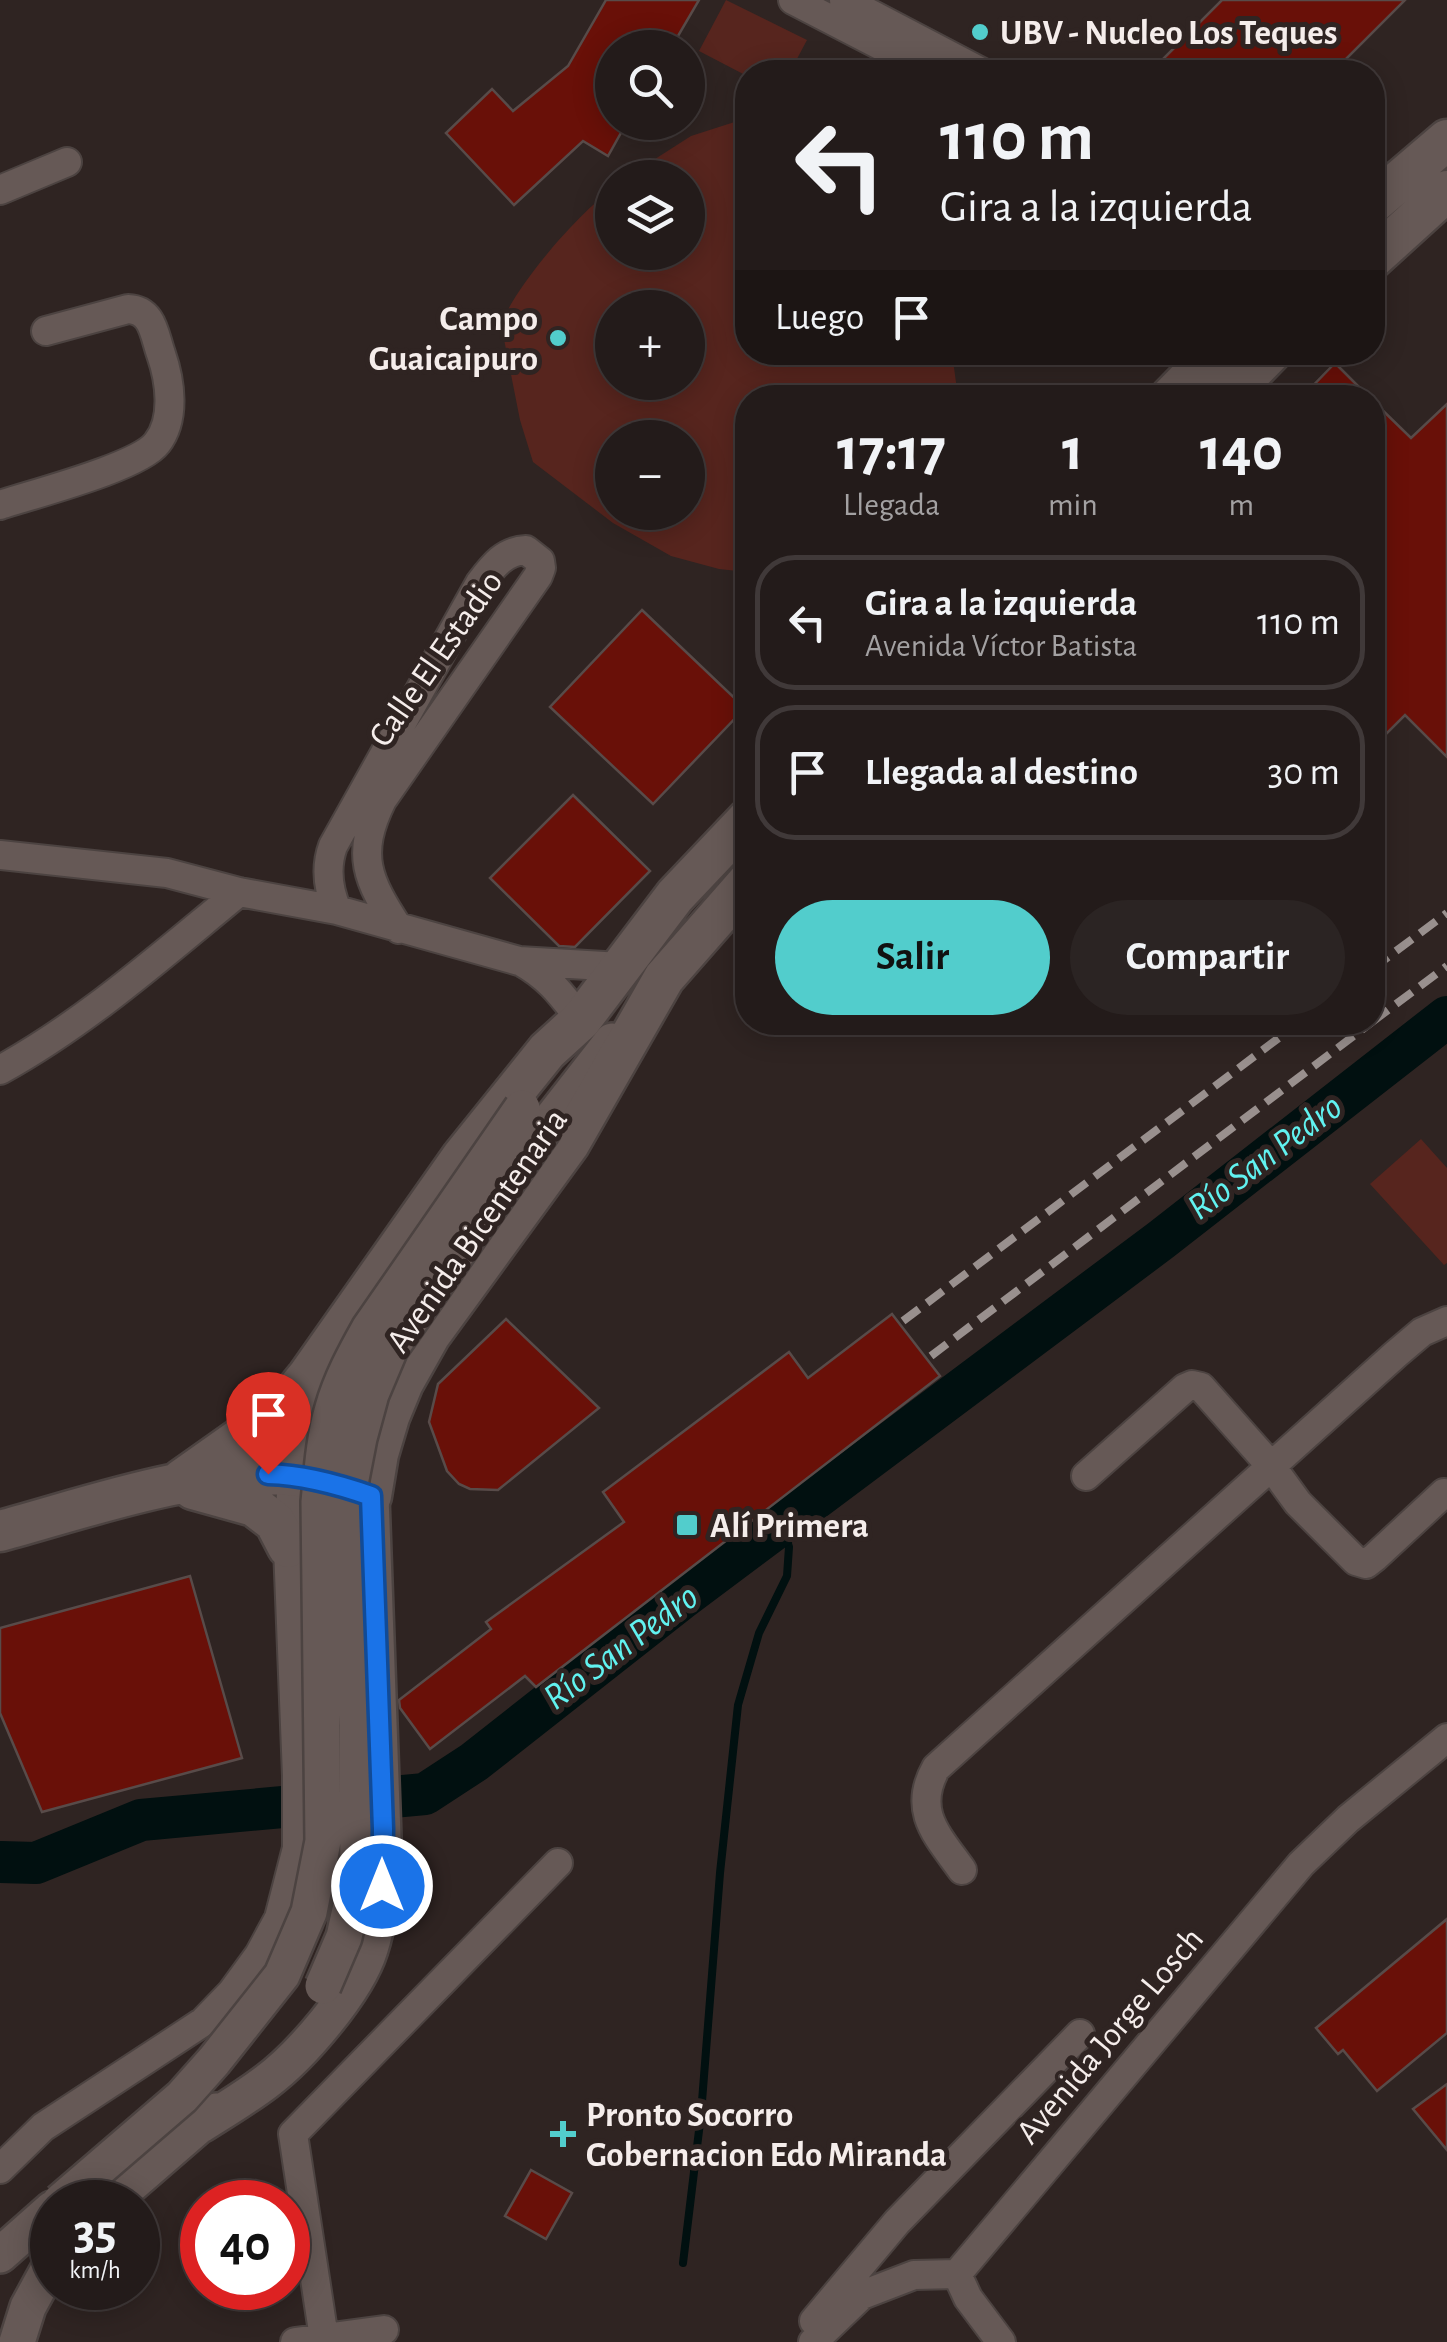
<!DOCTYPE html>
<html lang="es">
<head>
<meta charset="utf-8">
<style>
	:root { --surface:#231b1a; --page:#2b2423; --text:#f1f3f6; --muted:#a3a1a2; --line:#403939; --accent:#52cdcc }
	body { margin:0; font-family:"Alegreya Sans",sans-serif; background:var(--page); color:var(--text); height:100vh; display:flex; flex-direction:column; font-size:38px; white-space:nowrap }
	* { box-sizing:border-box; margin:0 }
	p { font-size:32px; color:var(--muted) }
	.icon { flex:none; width:55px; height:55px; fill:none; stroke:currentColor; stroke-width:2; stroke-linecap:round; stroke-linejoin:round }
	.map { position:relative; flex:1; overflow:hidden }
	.sheet { position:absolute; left:735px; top:385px; width:650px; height:650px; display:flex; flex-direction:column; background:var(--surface); border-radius:40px; box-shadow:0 5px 25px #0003,0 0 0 2px var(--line) }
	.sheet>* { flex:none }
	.hud { position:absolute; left:735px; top:60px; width:650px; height:305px; border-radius:40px; box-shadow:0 5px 25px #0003,0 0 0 2px var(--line); background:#231b1a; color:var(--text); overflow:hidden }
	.fabs { position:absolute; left:595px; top:30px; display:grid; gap:20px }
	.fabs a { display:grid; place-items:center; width:110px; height:110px; border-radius:50%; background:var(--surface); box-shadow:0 5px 25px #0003,0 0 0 2px var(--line); font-size:50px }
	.speed { position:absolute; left:30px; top:2180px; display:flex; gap:20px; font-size:50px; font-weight:700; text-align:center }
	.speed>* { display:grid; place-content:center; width:130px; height:130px; border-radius:50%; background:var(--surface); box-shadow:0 5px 25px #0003,0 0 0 2px var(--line); line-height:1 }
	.speed small { font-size:25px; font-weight:400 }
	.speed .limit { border:15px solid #d22; background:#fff; color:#111 }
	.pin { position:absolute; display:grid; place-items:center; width:85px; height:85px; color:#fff; margin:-102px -42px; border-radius:50% 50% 50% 0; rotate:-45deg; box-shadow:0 0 10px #0007 }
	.pin .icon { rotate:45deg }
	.me { position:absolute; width:110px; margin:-55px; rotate:0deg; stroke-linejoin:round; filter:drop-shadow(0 0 8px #0008) }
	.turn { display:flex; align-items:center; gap:35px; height:210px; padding:0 40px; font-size:45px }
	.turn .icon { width:130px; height:130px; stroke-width:2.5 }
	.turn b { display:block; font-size:70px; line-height:85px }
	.then { display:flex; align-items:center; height:95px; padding:0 40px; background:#0003; gap:20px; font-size:38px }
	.eta { display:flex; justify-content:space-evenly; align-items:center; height:170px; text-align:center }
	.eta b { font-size:60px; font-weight:700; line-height:70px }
	.action { display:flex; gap:20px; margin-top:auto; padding:20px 40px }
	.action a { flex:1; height:115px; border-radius:60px; background:var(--accent); color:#111; font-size:40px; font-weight:700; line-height:115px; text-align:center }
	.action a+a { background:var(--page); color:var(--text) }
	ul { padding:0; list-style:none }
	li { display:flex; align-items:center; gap:30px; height:135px; margin:0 20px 15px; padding:0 20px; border:5px solid var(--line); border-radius:40px }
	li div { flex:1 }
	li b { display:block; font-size:38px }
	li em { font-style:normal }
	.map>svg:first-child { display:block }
	.green { fill:#57251e; fill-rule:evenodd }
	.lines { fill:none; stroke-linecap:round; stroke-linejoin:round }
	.stream { stroke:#011010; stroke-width:8 }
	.river { stroke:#011010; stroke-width:42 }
	.building { fill:#691008; stroke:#584b49; stroke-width:2.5 }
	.minor-casing { stroke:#4c4341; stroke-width:32 }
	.tertiary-casing { stroke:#4c4341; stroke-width:40 }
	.secondary-casing { stroke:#4c4341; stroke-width:45 }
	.minor { stroke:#665956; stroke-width:28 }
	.tertiary { stroke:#665956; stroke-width:35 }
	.secondary { stroke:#665956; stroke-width:40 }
	.rail { stroke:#99908e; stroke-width:8; stroke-dasharray:20 10; stroke-linecap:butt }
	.tertiary-bridge-casing { stroke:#4c4341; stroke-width:40; stroke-linecap:butt }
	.tertiary-bridge { stroke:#665956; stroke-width:35 }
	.route-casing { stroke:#114b97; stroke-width:25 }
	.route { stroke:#1a73e8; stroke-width:18 }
	.poi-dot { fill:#52cdcc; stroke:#2f2422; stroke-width:4 }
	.labels { text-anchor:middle; stroke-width:10; stroke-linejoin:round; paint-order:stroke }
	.poi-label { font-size:35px; font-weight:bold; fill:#f5edeb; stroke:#2f2422; text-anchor:start }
	.street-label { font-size:35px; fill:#f5edeb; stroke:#2f2422 }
	.water-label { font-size:38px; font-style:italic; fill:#61f2f0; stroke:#2f2422 }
</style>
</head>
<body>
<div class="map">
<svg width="1447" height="2342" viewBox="0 0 1447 2342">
	<rect width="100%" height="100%" fill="#2f2422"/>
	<path class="green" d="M 726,0 L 807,40 L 790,72 L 748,72 L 747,76 L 699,51 Z
		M 747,118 L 748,352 L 952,353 L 958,397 L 748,398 L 747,572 L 719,569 L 671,556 L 613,523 L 533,462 L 520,420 L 501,324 C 517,284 577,215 612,189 L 612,252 L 688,252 L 688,178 L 627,177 L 691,136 ZM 612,308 L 688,308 L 688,382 L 612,382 ZM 612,438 L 688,438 L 688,512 L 612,512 Z
		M 1421,1139 L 1447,1168 L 1447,1263 L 1444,1265 L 1370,1184 Z"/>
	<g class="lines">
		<path class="stream" d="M 683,2263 L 701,2114 L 720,1873 L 738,1705 L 759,1633 L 787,1576 L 789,1547 L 782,1524"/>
		<path class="river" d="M 0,1862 L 36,1863 L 141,1820 L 425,1794 L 474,1762 L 680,1600 L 1161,1240 L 1447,1017"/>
	</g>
	<path class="building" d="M 606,0 L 699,0 L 671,48 L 612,48 L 612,122 L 627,122 L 608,156 L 583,141 L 514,205 L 446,133 L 492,89 L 513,111 L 568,66 Z
		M 1222,0 L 1405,0 L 1333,72 L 1150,72 Z
		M 1335,363 L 1370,398 L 1301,398 Z
		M 1372,400 L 1411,438 L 1447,404 L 1447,757 L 1405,715 L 1372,748 Z
		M 642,610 L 745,708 L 653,804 L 550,707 Z
		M 573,795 L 650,871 L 575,947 L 559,946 L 490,878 Z
		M 892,1314 L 940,1376 L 536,1687 L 525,1676 L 430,1749 L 400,1708 L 399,1700 L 491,1629 L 486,1622 L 624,1522 L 603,1492 L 789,1352 L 808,1378 Z
		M 506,1319 L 599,1408 L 498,1490 L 470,1489 L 459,1484 L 447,1471 L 429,1422 L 438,1384 Z
		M 190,1576 L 242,1758 L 42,1812 L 0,1713 L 0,1628 Z
		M 1447,1919 L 1447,2033 L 1377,2091 L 1343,2050 L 1338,2054 L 1316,2028 Z
		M 1447,2084 L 1447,2150 L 1413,2109 Z
		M 531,2170 L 572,2193 L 546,2239 L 505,2216 Z"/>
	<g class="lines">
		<defs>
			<path id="minor" d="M 793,0 L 932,72
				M 844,0 L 981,72
				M 0,190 L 67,162
				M 0,505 C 33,494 139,467 157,443 C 176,419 170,380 161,354 C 154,334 153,310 128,309 L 46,331
				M 0,855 L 167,873 L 239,892 L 337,910 L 519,961 L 621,967
				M 337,910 C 328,889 325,868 333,846 L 480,583 C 493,566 504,551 526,550 L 540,561 L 541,568 L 538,576 L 382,800 C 355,855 367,880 399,929
				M 520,961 C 549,977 561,994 581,1020
				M 0,1070 C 87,1022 162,955 239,892
				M 1086,1476 L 1185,1388 L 1192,1385 L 1201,1387 L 1271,1466 L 1298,1503 L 1356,1561 L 1366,1564 L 1375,1557 L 1444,1493
				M 962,1870 C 937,1835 912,1811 936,1768 L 1396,1354 L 1422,1332 L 1447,1321
				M 0,2169 L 43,2127 L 203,2022 L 232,1992 L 259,1955 L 279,1918 L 297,1848 L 297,1776 L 288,1547 L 293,1458 L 298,1425 L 313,1380
				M 957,2274 L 968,2298 L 1001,2342
				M 814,2321 L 897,2222 L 1080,2034
				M 324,2338 L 293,2134 L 558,1863
				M 295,2342 L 384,2330
				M 813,2342 L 862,2295 L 914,2275 L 957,2274 L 1301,1864 L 1348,1819 L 1447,1738"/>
			<path id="tertiary" d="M 545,1127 L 612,1041
				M 201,2125 C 223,2111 245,2098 266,2082 C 301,2056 357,1991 370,1949 C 379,1921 382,1894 384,1865 L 371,1496
				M 111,2202 L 216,2111
				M 0,2255 L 52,2209
				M 17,2342 L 28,2307 L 52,2263"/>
			<path id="secondary" d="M 1372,204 L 1447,140
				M 1372,259 L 1447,191
				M 1170,398 L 1215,352
				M 1226,398 L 1271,352
				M 181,1480 L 280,1410 L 308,1376 L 462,1157 L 547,1051 L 581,1020 L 675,896 L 748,819
				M 193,1489 L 254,1506 L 275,1522 L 288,1547
				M 0,1531 C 89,1507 196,1468 288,1475 C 317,1477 344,1487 371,1496 L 378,1454 L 389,1417 L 403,1383 L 430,1335 L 569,1144 L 664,978 L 748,882"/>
		</defs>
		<use href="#minor" class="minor-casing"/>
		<use href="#tertiary" class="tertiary-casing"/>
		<use href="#secondary" class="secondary-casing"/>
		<use href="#minor" class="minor"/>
		<use href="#tertiary" class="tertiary"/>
		<use href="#secondary" class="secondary"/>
		<path class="rail" d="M 1372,969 L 1447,913
			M 1372,1022 L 1447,966
			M 903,1321 L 1300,1022
			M 931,1356 L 1372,1022"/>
		<defs>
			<path id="tertiary-bridge" d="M 323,1986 L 344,1937 L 358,1874 L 357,1725 L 348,1539 L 351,1479 L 359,1438 L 371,1394 L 390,1349 L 545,1127
				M 60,2202 L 182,2097 L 214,2061 L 282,1975 L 309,1912 L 323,1841 L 319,1502 C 322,1471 324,1438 333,1408 C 341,1380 355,1354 369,1329 L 522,1108"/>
		</defs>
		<use href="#tertiary-bridge" class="tertiary-bridge-casing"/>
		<use href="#tertiary-bridge" class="tertiary-bridge"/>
	</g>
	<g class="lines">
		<defs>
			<path id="route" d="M 268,1474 C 304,1475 337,1484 371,1496 L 383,1829 L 382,1886"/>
		</defs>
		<use href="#route" class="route-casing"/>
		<use href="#route" class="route"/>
	</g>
	<g class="poi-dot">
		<circle cx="980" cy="32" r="10"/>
		<circle cx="558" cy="338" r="10"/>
		<rect x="675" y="1513" width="24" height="24" rx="5"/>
		<path d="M558 2119h10v10h10v10h-10v10h-10v-10h-10v-10h10z"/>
	</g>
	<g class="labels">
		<g class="poi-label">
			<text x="1000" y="44">UBV - Nucleo Los Teques</text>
			<text x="538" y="330" text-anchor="end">Campo<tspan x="538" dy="40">Guaicaipuro</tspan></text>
			<text x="710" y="1537">Alí Primera</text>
			<text x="586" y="2126">Pronto Socorro<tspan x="586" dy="40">Gobernacion Edo Miranda</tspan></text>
		</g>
		<g class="street-label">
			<text transform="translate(435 658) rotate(-55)" y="12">Calle El Estadio</text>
			<text transform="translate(476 1230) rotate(-55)" y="12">Avenida Bicentenaria</text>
			<text transform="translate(1109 2035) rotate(-50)" y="12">Avenida Jorge Losch</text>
		</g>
		<g class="water-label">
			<text transform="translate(1264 1156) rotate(-37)" y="13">Río San Pedro</text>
			<text transform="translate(620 1646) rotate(-37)" y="13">Río San Pedro</text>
		</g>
	</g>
</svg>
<div class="fabs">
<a><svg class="icon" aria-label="search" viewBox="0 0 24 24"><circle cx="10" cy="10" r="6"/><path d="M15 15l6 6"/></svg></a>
<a><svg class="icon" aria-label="layers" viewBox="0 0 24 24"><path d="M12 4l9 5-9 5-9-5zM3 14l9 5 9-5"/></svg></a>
<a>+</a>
<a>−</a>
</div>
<div class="speed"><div>35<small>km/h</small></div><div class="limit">40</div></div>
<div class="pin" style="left:268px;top:1474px;background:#d93025"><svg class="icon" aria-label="arrive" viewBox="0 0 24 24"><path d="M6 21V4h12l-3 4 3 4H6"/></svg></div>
<svg class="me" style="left:382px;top:1886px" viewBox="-20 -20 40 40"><circle r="17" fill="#1a73e8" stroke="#fff" stroke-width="3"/><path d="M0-11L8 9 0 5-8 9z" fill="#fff"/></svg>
<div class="hud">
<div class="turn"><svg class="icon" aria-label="left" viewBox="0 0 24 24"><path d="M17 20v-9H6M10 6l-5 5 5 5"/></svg><div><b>110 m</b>Gira a la izquierda</div></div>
<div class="then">Luego<svg class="icon" aria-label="arrive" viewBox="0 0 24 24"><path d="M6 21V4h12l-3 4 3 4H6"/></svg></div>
</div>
<section class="sheet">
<div class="eta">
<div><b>17:17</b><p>Llegada</p></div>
<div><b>1</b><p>min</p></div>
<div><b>140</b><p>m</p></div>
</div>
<ul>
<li><svg class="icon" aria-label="left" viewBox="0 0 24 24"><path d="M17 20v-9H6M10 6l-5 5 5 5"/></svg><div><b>Gira a la izquierda</b><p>Avenida Víctor Batista</p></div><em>110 m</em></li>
<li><svg class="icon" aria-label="arrive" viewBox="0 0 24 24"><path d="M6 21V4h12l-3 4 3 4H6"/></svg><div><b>Llegada al destino</b></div><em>30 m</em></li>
</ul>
<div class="action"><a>Salir</a><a>Compartir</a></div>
</section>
</div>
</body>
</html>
